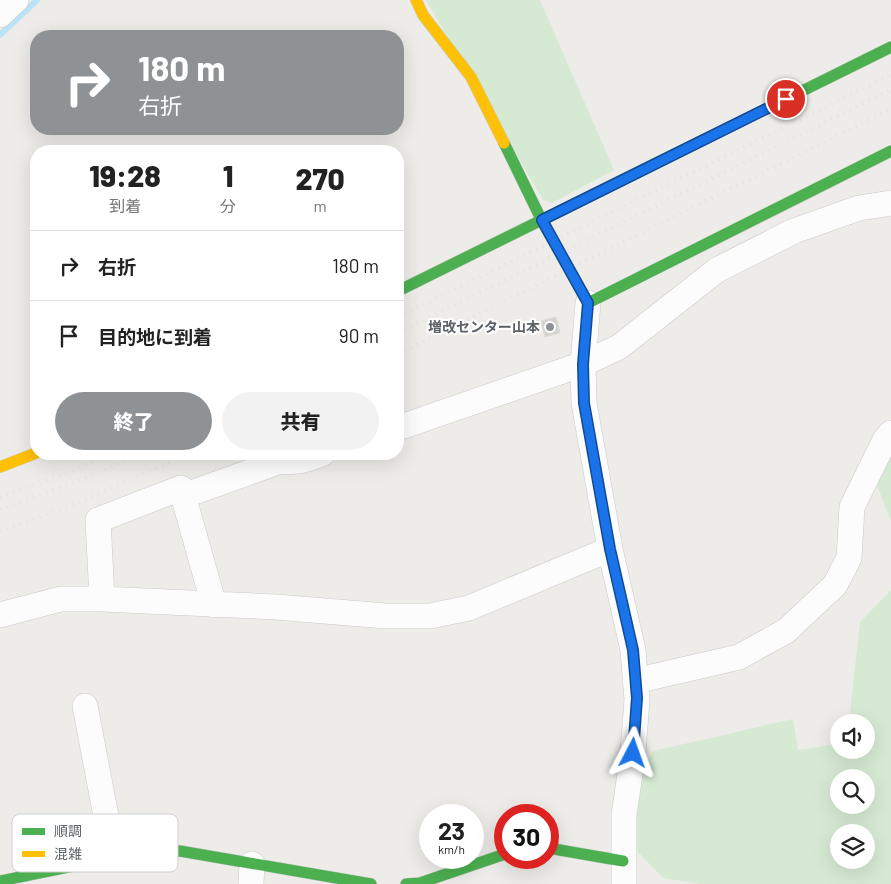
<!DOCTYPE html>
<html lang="ja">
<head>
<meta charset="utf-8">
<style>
	:root { --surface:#fff; --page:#f2f2f2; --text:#222; --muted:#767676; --line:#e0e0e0; --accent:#8f9294 }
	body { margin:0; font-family:Barlow,"Noto Sans JP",sans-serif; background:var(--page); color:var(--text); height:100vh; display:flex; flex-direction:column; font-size:19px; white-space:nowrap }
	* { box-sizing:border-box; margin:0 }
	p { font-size:16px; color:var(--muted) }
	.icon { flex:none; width:28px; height:28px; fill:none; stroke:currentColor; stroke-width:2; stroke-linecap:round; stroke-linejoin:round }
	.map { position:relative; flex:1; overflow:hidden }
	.sheet { position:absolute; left:30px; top:145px; width:374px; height:315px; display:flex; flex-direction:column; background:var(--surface); border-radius:20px; box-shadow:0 5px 20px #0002 }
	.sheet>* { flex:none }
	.top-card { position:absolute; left:30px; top:30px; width:374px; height:105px; border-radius:20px; box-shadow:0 5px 20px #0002; background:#8f9294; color:#fff; overflow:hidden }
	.controls { position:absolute; left:830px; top:714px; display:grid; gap:10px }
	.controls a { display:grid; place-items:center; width:45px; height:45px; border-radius:50%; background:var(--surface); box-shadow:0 5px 20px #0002; font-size:25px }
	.speed { position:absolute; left:419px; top:804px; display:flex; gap:10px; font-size:25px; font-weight:700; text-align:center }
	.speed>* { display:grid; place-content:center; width:65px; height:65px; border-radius:50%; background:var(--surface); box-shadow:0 5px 20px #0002; line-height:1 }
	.speed small { font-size:12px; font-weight:400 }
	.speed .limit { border:8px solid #d22; background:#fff; color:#111 }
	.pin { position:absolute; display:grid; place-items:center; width:42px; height:42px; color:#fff; margin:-21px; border:2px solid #fff; border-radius:50%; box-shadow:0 1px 5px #0007 }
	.me { position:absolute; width:55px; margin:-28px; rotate:4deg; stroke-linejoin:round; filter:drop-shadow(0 0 4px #0008) }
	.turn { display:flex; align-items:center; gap:18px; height:105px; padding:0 25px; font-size:22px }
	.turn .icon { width:65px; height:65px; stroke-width:2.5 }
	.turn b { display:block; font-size:35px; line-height:42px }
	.eta { display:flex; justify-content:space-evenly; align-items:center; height:85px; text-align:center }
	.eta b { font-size:30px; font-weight:800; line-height:35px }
	.primary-button { display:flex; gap:10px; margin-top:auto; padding:10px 25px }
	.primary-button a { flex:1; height:58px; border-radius:30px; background:var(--accent); color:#fff; font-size:20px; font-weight:800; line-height:58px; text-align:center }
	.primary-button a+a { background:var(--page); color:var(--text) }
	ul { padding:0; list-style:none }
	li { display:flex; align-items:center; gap:15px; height:70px; padding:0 25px; border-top:1px solid var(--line) }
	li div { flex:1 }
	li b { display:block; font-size:19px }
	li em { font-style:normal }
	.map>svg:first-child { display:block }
	.green { fill:#d6ead3; fill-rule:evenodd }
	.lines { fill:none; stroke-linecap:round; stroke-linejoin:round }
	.stream { stroke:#bbe3f8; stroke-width:6 }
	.building { fill:#d4d3d1; stroke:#dcdbd7 }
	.street-casing { stroke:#c9c9c9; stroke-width:26 }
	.fast-casing { stroke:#cacaca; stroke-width:12 }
	.slow-casing { stroke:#cacaca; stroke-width:12 }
	.street { stroke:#fcfcfc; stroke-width:25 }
	.fast { stroke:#4caf50; stroke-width:11 }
	.slow { stroke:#ffc107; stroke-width:11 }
	.rail { stroke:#e3e3e3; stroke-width:4; stroke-dasharray:1 6; stroke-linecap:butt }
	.route-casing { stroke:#114b97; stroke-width:12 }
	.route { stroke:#1a73e8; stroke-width:9 }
	.poi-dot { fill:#8f9294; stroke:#fff; stroke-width:2 }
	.labels { text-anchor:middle; stroke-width:4; stroke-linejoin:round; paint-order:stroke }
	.poi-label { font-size:14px; font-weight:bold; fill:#5d6266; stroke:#fff; text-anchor:end }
	.key { fill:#fff; stroke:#ced0d1; stroke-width:1 }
	.key-label { font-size:14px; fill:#5d6266 }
</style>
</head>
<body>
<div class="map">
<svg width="891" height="884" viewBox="0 0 891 884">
	<rect width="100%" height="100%" fill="#edece8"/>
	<path class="green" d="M 426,0 L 540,0 L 614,170 L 552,203 L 543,200 Z
		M 891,456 L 891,521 L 876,483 Z
		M 891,590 L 891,884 L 700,884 L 663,878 L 635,849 C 637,812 634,784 653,751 L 793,719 L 798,750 L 839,744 L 839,750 L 866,750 L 866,722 L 849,722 L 860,622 ZM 839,778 L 866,778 L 866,805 L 839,805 ZM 839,832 L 866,832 L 866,860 L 839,860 Z"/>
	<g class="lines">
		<path class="stream" d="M 0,35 L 37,0"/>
	</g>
	<path class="building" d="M 556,317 L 560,333 L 545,337 L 541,321 Z"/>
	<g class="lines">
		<defs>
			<path id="street" d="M 0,15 L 16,0
				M 588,303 L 583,364 L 584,403 L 610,549 L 633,650 L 637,699 L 633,753 L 624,815 L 624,884
				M 398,428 L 583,364 L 619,347 L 717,270 L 794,231 L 859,208 L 891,203
				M 183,496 L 278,462 L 300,461 L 322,454
				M 102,599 L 98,520 L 181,488 L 214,605
				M 0,615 L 61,599 L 102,599 L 276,607 L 386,616 L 430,616 L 469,608 L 610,549
				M 635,681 L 739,657 L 786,631 L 835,585 L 849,558 L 852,507 L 885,440 L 891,433
				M 85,706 L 114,858
				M 251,884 L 252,864"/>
			<path id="fast" d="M 504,143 L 542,221 L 588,303 L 891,151
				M 398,291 L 891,47
				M 548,848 L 623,861
				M 0,881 L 142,852 L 180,851 L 371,884
				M 406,884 L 420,883 L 505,854"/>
			<path id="slow" d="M 416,0 L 423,15 L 471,77 L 504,143
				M 0,467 L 36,453"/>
		</defs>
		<use href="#street" class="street-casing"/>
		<use href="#fast" class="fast-casing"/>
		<use href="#slow" class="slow-casing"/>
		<use href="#street" class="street"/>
		<use href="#fast" class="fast"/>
		<use href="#slow" class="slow"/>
		<path class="rail" d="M 398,317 L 891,75
			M 398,333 L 891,90
			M 398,354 L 891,109
			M 0,497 L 69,472 L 110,454
			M 0,509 L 73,483 L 141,454
			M 0,531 L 77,503 L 189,454"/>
	</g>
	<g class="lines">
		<defs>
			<path id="route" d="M 633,753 L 637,698 L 633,650 L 610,549 L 584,403 L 583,364 L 588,303 L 542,220 L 786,99"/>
		</defs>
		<use href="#route" class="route-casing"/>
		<use href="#route" class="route"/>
	</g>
	<circle class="poi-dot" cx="550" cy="327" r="5"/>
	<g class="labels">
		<g class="poi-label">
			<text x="540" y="332">増改センター山本</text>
		</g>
	</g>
	<rect x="12" y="814" width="166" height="58" rx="8" class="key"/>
	<rect x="22" y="828" width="23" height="7" fill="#4caf50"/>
	<rect x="22" y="851" width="23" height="6" fill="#ffc107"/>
	<g class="key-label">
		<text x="54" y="836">順調</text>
		<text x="54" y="859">混雑</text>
	</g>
</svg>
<div class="controls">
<a><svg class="icon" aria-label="sound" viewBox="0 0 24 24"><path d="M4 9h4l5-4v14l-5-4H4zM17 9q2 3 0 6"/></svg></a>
<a><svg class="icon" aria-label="search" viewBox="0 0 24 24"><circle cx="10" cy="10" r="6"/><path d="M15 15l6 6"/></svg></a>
<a><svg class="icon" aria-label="layers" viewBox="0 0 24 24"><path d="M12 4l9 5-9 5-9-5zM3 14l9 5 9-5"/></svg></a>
</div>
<div class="speed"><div>23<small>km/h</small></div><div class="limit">30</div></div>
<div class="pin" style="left:786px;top:99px;background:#d93025"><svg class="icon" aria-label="arrive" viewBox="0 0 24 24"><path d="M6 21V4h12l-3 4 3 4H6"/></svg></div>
<svg class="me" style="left:633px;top:753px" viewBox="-20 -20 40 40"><path d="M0-17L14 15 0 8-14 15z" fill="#1a73e8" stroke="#fff" stroke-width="4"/></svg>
<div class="top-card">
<div class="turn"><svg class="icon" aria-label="right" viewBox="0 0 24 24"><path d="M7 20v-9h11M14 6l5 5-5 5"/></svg><div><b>180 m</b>右折</div></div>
</div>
<section class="sheet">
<div class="eta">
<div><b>19:28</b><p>到着</p></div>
<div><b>1</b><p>分</p></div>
<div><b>270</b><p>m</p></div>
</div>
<ul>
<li><svg class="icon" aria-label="right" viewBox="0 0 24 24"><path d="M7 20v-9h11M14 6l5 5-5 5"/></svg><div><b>右折</b></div><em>180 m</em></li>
<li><svg class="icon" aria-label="arrive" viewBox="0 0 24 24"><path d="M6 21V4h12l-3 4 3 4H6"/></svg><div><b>目的地に到着</b></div><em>90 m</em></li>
</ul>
<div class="primary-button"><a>終了</a><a>共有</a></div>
</section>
</div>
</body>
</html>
